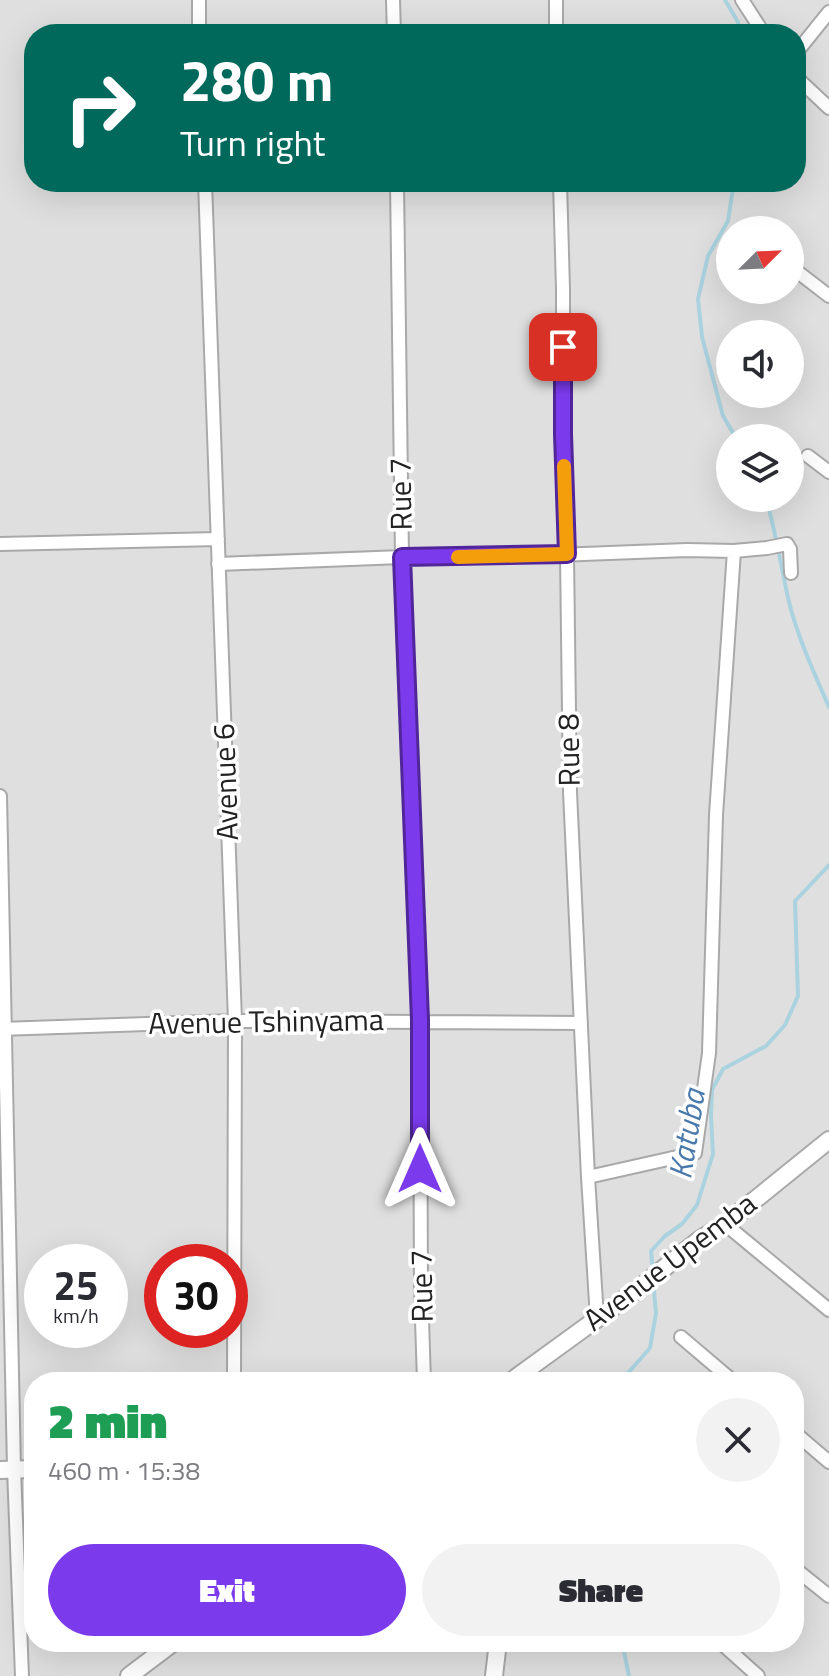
<!DOCTYPE html>
<html lang="en">
<head>
<meta charset="utf-8">
<style>
	:root { --surface:#fff; --page:#f2f2f3; --text:#2b2b33; --muted:#7c7c81; --accent:#7c3aed }
	body { margin:0; font-family:"Titillium Web",sans-serif; background:var(--page); color:var(--text); height:100vh; display:flex; flex-direction:column; font-size:30px; white-space:nowrap }
	* { box-sizing:border-box; margin:0 }
	p { font-size:26px; color:var(--muted) }
	.icon { flex:none; width:44px; height:44px; fill:none; stroke:currentColor; stroke-width:2; stroke-linecap:round; stroke-linejoin:round }
	.map { position:relative; flex:1; overflow:hidden }
	.details { position:absolute; left:24px; top:1372px; width:780px; height:280px; display:flex; flex-direction:column; background:var(--surface); border-radius:32px; box-shadow:0 8px 32px #0002 }
	.details>* { flex:none }
	.top-card { position:absolute; left:24px; top:24px; width:782px; height:168px; border-radius:32px; box-shadow:0 8px 32px #0002; background:#00695c; color:#fff; overflow:hidden }
	.needle { width:52px; rotate:66deg }
	.controls { position:absolute; left:716px; top:216px; display:grid; gap:16px }
	.controls a { display:grid; place-items:center; width:88px; height:88px; border-radius:50%; background:var(--surface); box-shadow:0 8px 32px #0002; font-size:40px }
	.speed { position:absolute; left:24px; top:1244px; display:flex; gap:16px; font-size:40px; font-weight:700; text-align:center }
	.speed>* { display:grid; place-content:center; width:104px; height:104px; border-radius:50%; background:var(--surface); box-shadow:0 8px 32px #0002; line-height:1 }
	.speed small { font-size:20px; font-weight:400 }
	.speed .limit { border:12px solid #d22; background:#fff; color:#111 }
	.pin { position:absolute; display:grid; place-items:center; width:68px; height:68px; color:#fff; margin:-34px; border-radius:16px; box-shadow:0 4px 12px #0006 }
	.me { position:absolute; width:88px; margin:-44px; rotate:0deg; stroke-linejoin:round; filter:drop-shadow(0 0 6px #0008) }
	.turn { display:flex; align-items:center; gap:28px; height:168px; padding:0 24px; font-size:36px }
	.turn .icon { width:104px; height:104px; stroke-width:2.5 }
	.turn b { display:block; font-size:56px; line-height:68px }
	.round { display:grid; place-items:center; flex:none; width:84px; height:84px; border-radius:42px; background:var(--page) }
	.head { display:flex; align-items:center; justify-content:space-between; height:136px; padding:0 24px }
	h1 { font-size:48px; font-weight:800; line-height:60px; color:#1e9e55 }
	.cta { display:flex; gap:16px; margin-top:auto; padding:16px 24px }
	.cta a { flex:1; height:92px; border-radius:48px; background:var(--accent); color:#fff; font-size:32px; font-weight:800; line-height:92px; text-align:center }
	.cta a+a { background:var(--page); color:var(--text) }
	.map>svg:first-child { display:block }
	.residential { fill:#e0dfdf; fill-rule:evenodd }
	.lines { fill:none; stroke-linecap:round; stroke-linejoin:round }
	.stream { stroke:#aad3df; stroke-width:4 }
	.minor-casing { stroke:#a9a9a9; stroke-width:16 }
	.tertiary-casing { stroke:#a9a9a9; stroke-width:20 }
	.minor { stroke:#fff; stroke-width:12 }
	.tertiary { stroke:#fff; stroke-width:16 }
	.route-casing { stroke:#51269a; stroke-width:20 }
	.route { stroke:#7c3aed; stroke-width:14 }
	.slow { stroke:#f59e0b; stroke-width:14 }
	.labels { text-anchor:middle; stroke-width:7; stroke-linejoin:round; paint-order:stroke }
	.street-label { font-size:30px; fill:#222; stroke:#fff }
	.water-label { font-size:32px; font-style:italic; fill:#4a7aab; stroke:#fff }
</style>
</head>
<body>
<div class="map">
<svg width="829" height="1676" viewBox="0 0 829 1676">
	<rect width="100%" height="100%" fill="#f2efe9"/>
	<path class="residential" d="M 0,0 L 829,0 L 829,1676 L 0,1676 ZM 34,34 L 796,34 L 796,182 L 34,182 ZM 730,230 L 790,230 L 790,290 L 730,290 ZM 730,334 L 790,334 L 790,394 L 730,394 ZM 730,438 L 790,438 L 790,498 L 730,498 ZM 42,1262 L 110,1262 L 110,1330 L 42,1330 ZM 162,1262 L 230,1262 L 230,1330 L 162,1330 ZM 34,1382 L 794,1382 L 794,1642 L 34,1642 Z"/>
	<g class="lines">
		<path class="stream" d="M 725,0 L 738,22 L 740,34
			M 734,182 L 728,221 L 708,256 L 698,299 L 702,337 L 723,416 L 736,438
			M 766,498 C 776,533 781,567 789,602 C 798,638 814,673 829,707
			M 653,1273 L 651,1251 L 665,1236 L 682,1224 L 697,1205 L 713,1154 L 711,1116 L 712,1090 L 723,1069 L 766,1046 L 785,1025 L 798,996 L 795,901 L 829,865
			M 620,1382 L 650,1348 L 656,1313 L 653,1281
			M 622,1642 L 629,1676"/>
		<defs>
			<path id="minor" d="M 199,0 L 199,34
				M 393,0 L 394,34
				M 742,0 L 764,34
				M 556,34 L 556,0
				M 796,53 L 829,12
				M 796,77 L 829,108
				M 205,182 L 235,1021 L 234,1382
				M 397,182 L 402,557 L 420,1020 L 421,1288 L 424,1382
				M 560,182 L 563,289 L 563,434 L 567,554 L 570,792 L 588,1177 L 597,1318
				M 790,266 L 829,296
				M 808,456 L 829,472
				M 0,544 L 218,539
				M 218,564 L 402,557 L 532,556 L 687,550 L 734,551 L 767,548 L 787,544 L 790,549 L 791,573
				M 0,796 L 14,1469 L 22,1676
				M 0,1029 L 235,1021 L 581,1023
				M 588,1177 L 695,1153 L 709,1053 L 716,815 L 734,551
				M 725,1224 L 829,1310
				M 681,1337 L 734,1382
				M 794,1432 L 829,1462
				M 794,1568 L 829,1596
				M 720,1642 L 758,1676"/>
			<path id="tertiary" d="M 510,1382 L 638,1289 L 699,1240 L 725,1224 L 829,1140
				M 0,1470 L 34,1469
				M 129,1676 L 174,1642
				M 494,1676 L 498,1642"/>
		</defs>
		<use href="#minor" class="minor-casing"/>
		<use href="#tertiary" class="tertiary-casing"/>
		<use href="#minor" class="minor"/>
		<use href="#tertiary" class="tertiary"/>
	</g>
	<g class="lines">
		<defs>
			<path id="route" d="M 420,1169 L 420,1020 L 402,557 L 567,554 L 563,434 L 563,347"/>
		</defs>
		<use href="#route" class="route-casing"/>
		<use href="#route" class="route"/>
		<path class="slow" d="M 458,557 L 567,554 L 564,466"/>
	</g>
	<g class="labels">
		<g class="street-label">
			<text transform="translate(401 494) rotate(-91)" y="10">Rue 7</text>
			<text transform="translate(569 750) rotate(-91)" y="10">Rue 8</text>
			<text transform="translate(226 782) rotate(-92)" y="10">Avenue 6</text>
			<text transform="translate(266 1022) rotate(-1)" y="10">Avenue Tshinyama</text>
			<text transform="translate(670 1262) rotate(-37)" y="10">Avenue Upemba</text>
			<text transform="translate(422 1286) rotate(-91)" y="10">Rue 7</text>
		</g>
		<g class="water-label">
			<text transform="translate(687 1134) rotate(-81)" y="11">Katuba</text>
		</g>
	</g>
</svg>
<div class="controls">
<a><svg class="needle" viewBox="-14 -14 28 28"><path d="M0-13l5 13h-10z" fill="#e53935"/><path d="M0 13l5-13h-10z" fill="#7c7c81"/></svg></a>
<a><svg class="icon" aria-label="sound" viewBox="0 0 24 24"><path d="M4 9h4l5-4v14l-5-4H4zM17 9q2 3 0 6"/></svg></a>
<a><svg class="icon" aria-label="layers" viewBox="0 0 24 24"><path d="M12 4l9 5-9 5-9-5zM3 14l9 5 9-5"/></svg></a>
</div>
<div class="speed"><div>25<small>km/h</small></div><div class="limit">30</div></div>
<div class="pin" style="left:563px;top:347px;background:#d93025"><svg class="icon" aria-label="arrive" viewBox="0 0 24 24"><path d="M6 21V4h12l-3 4 3 4H6"/></svg></div>
<svg class="me" style="left:420px;top:1169px" viewBox="-20 -20 40 40"><path d="M0-17L14 15 0 8-14 15z" fill="#7c3aed" stroke="#fff" stroke-width="4"/></svg>
<div class="top-card">
<div class="turn"><svg class="icon" aria-label="right" viewBox="0 0 24 24"><path d="M7 20v-9h11M14 6l5 5-5 5"/></svg><div><b>280 m</b>Turn right</div></div>
</div>
<section class="details">
<div class="head"><div><h1>2 min</h1><p>460 m · 15:38</p></div><a class="round"><svg class="icon" aria-label="close" viewBox="0 0 24 24"><path d="M6 6l12 12M18 6L6 18"/></svg></a></div>
<div class="cta"><a>Exit</a><a>Share</a></div>
</section>
</div>
</body>
</html>
